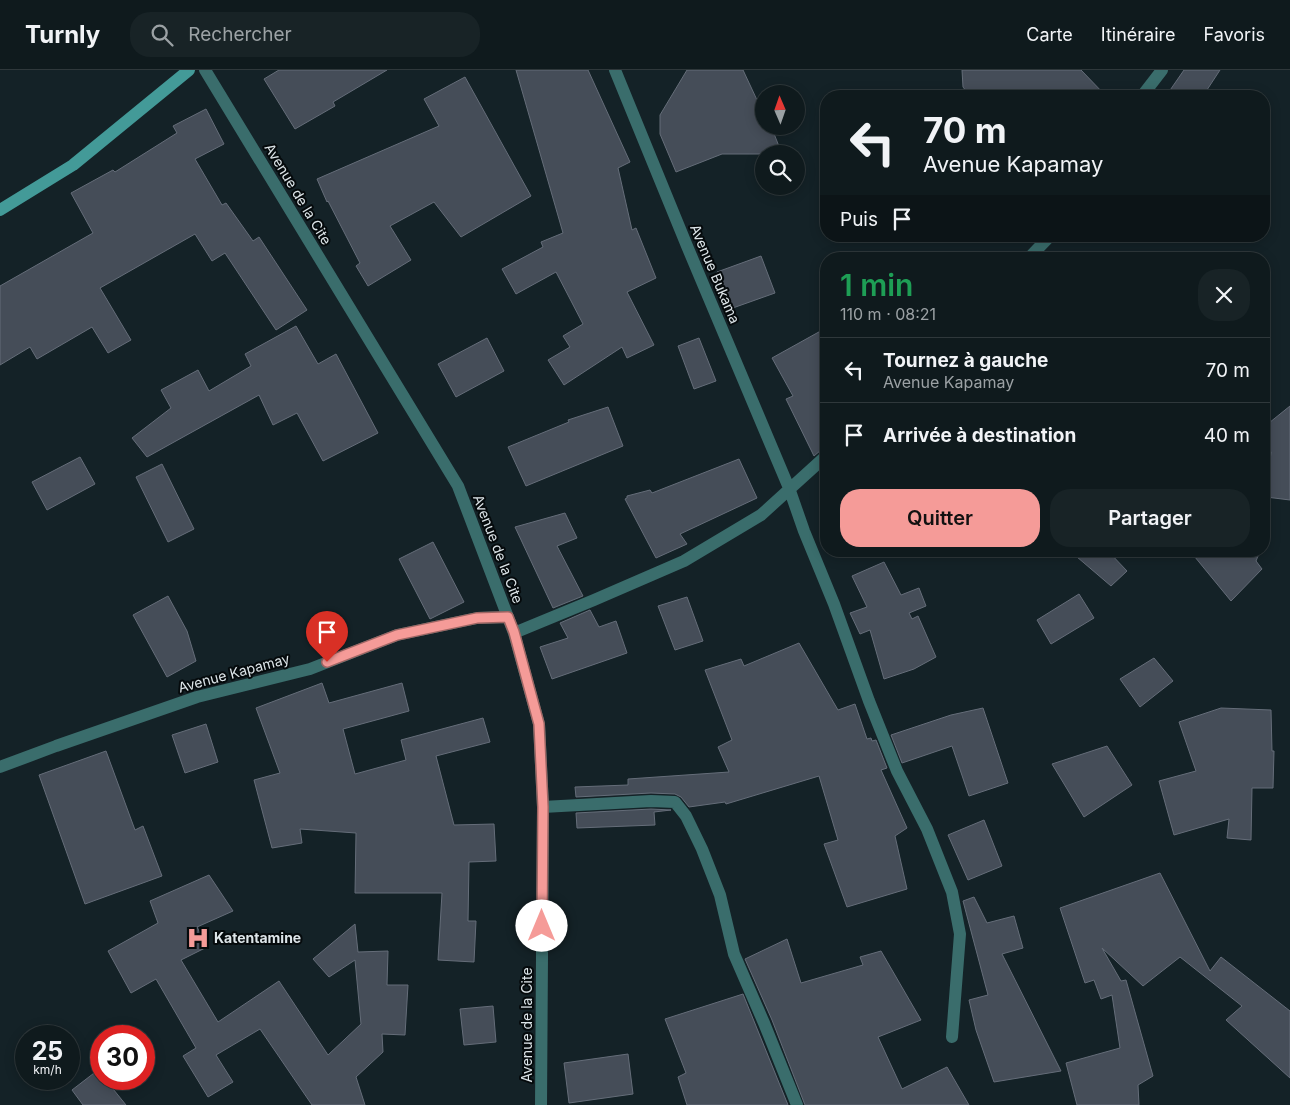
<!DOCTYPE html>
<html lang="fr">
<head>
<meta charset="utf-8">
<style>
	:root { --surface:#0f1a1d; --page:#182326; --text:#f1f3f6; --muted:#9ba1a4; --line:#2f383b; --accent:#f59b98 }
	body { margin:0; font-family:Inter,sans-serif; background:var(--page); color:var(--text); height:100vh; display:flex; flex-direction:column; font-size:19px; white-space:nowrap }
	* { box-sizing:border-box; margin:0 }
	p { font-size:16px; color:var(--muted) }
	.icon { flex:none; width:28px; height:28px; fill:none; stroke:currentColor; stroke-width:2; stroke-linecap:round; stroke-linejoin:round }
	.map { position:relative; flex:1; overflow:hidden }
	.details { position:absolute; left:820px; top:182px; width:450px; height:305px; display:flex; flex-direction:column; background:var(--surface); border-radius:20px; box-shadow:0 2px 12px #0003,0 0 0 1px var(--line) }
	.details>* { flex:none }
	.guide { position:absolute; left:820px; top:20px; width:450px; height:152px; border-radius:20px; box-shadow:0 2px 12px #0003,0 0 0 1px var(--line); background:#0f1a1d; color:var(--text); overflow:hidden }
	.needle { width:32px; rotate:358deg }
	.buttons { position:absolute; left:755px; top:15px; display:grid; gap:10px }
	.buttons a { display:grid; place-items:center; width:50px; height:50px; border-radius:50%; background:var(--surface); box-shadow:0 2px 12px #0003,0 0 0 1px var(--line); font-size:25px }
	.speed { position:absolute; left:15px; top:955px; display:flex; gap:10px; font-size:25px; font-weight:700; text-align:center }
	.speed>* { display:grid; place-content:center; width:65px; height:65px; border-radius:50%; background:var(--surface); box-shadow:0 2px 12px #0003,0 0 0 1px var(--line); line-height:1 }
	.speed small { font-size:12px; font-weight:400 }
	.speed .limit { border:8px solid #d22; background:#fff; color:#111 }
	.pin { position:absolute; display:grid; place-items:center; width:42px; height:42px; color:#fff; margin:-51px -21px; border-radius:50% 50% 50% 0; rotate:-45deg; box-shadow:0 0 5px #0007 }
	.pin .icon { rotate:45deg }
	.me { position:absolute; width:55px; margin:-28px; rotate:0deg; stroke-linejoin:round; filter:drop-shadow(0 0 4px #0008) }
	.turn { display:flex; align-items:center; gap:18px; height:105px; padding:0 20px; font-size:22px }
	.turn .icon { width:65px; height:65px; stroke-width:2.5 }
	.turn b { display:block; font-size:35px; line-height:42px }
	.then { display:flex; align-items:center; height:48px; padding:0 20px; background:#0003; gap:10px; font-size:19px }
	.round { display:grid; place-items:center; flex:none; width:52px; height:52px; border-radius:20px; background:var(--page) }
	.head { display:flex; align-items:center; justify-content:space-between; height:85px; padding:0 20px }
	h1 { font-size:30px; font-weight:600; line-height:38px; color:#1e9e55 }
	.action { display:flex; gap:10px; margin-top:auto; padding:10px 20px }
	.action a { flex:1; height:58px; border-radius:20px; background:var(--accent); color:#111; font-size:20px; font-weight:600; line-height:58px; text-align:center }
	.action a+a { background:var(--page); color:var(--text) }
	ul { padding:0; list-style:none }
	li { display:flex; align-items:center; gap:15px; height:65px; padding:0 20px; border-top:1px solid var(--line) }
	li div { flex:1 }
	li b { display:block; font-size:19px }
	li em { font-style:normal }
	header { display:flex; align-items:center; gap:30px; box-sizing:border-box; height:70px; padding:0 25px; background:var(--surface); border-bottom:1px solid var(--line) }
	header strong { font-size:24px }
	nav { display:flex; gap:28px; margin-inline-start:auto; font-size:18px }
	.search { width:350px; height:45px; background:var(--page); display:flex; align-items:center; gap:12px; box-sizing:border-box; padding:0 18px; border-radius:20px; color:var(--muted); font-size:19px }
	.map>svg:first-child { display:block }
	.building { fill:#454d58; stroke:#656d79 }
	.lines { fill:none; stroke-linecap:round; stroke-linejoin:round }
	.minor { stroke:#3a6d6c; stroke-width:12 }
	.secondary { stroke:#439a98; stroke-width:12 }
	.route-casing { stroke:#9f6563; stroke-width:12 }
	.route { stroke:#f59b98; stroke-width:9 }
	.labels { text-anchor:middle; stroke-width:4; stroke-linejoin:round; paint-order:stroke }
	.street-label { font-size:14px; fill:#dde5e9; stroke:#050a0c }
	.poi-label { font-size:14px; font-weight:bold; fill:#dde5e9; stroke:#050a0c; text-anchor:start }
</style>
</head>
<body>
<header>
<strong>Turnly</strong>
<div class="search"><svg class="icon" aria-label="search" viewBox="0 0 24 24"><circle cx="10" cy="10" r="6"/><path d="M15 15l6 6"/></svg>Rechercher</div>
<nav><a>Carte</a><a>Itinéraire</a><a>Favoris</a></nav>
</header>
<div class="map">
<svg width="1290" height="1035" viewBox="0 0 1290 1035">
	<rect width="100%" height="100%" fill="#142227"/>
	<path class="building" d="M 279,0 L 387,0 L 333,32 L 335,36 L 295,59 L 264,9 Z
		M 516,0 L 588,0 L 630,92 L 618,98 L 632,160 L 636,158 L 656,208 L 627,222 L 654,275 L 627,288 L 622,277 L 564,315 L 548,290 L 570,277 L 563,266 L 583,254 L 556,202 L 516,224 L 502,199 L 543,177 L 541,172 L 563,163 Z
		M 687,0 L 743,0 L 757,30 L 760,29 L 764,39 L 764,56 L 771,56 L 782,84 L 722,84 L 676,102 L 660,64 L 660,45 Z
		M 962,0 L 1081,0 L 1106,26 L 970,26 L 963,17 Z
		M 1184,0 L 1220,0 L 1203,26 L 1166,26 Z
		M 465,7 L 531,126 L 461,167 L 434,132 L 390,156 L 411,190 L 368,216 L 356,196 L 360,193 L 328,131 L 327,132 L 317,109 L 439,56 L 424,29 Z
		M 206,39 L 224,74 L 195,89 L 222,135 L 226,133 L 253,171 L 259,167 L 307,240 L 276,260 L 225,183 L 212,191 L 195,164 L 100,218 L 131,270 L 108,283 L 92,257 L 37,289 L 30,277 L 0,295 L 0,216 L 93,163 L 71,123 L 113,100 L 115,102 L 177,63 L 173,56 Z
		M 761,186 L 775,223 L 730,239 L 717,202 Z
		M 296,256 L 318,294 L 336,284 L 378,363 L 323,391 L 297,343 L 273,355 L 259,325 L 147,387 L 132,368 L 171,338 L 161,320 L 198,300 L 209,321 L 251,296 L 245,284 Z
		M 826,258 L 826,378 L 821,380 L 814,386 L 786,329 L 793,326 L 772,288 Z
		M 487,268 L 504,301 L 456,327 L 438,294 Z
		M 699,268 L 716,311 L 694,319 L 678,276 Z
		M 1290,336 L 1290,430 L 1266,427 L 1271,382 L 1264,373 L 1264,357 Z
		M 608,337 L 623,376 L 526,416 L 508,377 L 569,352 L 568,350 Z
		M 80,387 L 95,414 L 47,440 L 32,412 Z
		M 739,389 L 757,428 L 680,464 L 687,474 L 656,488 L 625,429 L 627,428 L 627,426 L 650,420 L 652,423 Z
		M 162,394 L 194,459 L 168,472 L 136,407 Z
		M 565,443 L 577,468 L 557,476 L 583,526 L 553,538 L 515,457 Z
		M 433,472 L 464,532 L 430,549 L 399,489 Z
		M 1070,481 L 1108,481 L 1127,501 L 1111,516 Z
		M 1190,481 L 1260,481 L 1256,491 L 1262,499 L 1231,531 Z
		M 884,492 L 901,525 L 919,518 L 926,536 L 909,543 L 912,549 L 918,546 L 936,587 L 914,599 L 884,609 L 870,560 L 860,564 L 850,543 L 867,537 L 852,506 Z
		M 1079,524 L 1094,548 L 1051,574 L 1037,550 Z
		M 168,526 L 187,561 L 196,591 L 167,607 L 133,545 Z
		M 687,527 L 703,571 L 675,580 L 658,536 Z
		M 590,540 L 599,557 L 616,551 L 627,583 L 552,609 L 540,577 L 568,568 L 560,553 Z
		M 799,573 L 838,640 L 855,634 L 867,669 L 871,668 L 872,671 L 876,670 L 887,698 L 881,700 L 907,758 L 895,766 L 907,819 L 847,837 L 824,774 L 838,770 L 819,706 L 726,734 L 725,732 L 689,737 L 681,727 L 675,724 L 651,723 L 576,727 L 575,717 L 628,715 L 628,709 L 729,702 L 718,677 L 732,670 L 705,600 L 741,589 L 744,596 Z
		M 1154,588 L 1173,611 L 1140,637 L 1120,609 Z
		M 322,613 L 329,633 L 402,613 L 409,641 L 343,659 L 355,704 L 406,690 L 401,670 L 483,648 L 490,672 L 436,686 L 454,755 L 494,754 L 496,791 L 469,792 L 468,851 L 476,851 L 474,892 L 438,890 L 442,823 L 355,823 L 356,763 L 300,759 L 302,773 L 272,778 L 254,710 L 280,703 L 256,638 Z
		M 983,638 L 1008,713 L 969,726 L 952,676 L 902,693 L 891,665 L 951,645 Z
		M 1221,638 L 1271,640 L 1272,681 L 1274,681 L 1273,718 L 1252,718 L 1251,770 L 1227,768 L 1229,749 L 1174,765 L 1159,711 L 1196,701 L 1179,652 Z
		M 206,654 L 218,692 L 185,703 L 172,665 Z
		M 1107,676 L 1132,715 L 1084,747 L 1052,694 Z
		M 106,681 L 135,760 L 143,756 L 162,806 L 85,834 L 39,705 Z
		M 651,739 L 671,740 L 654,742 L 655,755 L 577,758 L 576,743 Z
		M 984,750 L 1002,796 L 968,810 L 948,765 Z
		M 1160,803 L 1210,901 L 1221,887 L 1290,941 L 1290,1008 L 1226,950 L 1242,936 L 1180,887 L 1143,916 L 1102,878 L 1121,911 L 1126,910 L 1153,1006 L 1138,1015 L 1139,1035 L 1077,1035 L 1066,993 L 1120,978 L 1112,925 L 1101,929 L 1094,910 L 1085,913 L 1060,838 Z
		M 209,805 L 233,841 L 197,857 L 207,877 L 181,890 L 218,952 L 279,911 L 328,985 L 361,954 L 355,890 L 329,907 L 313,889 L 355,854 L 358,882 L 388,881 L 387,915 L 408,915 L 405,965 L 382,964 L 383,982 L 356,1007 L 365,1035 L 312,1035 L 260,959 L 216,985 L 233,1012 L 208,1027 L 183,986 L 196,978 L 156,909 L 131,923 L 108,881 L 158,853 L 150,831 Z
		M 974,827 L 987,853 L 1014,846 L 1023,878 L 1002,884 L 1061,1001 L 994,1012 L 976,960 L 969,930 L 988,925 L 963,831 Z
		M 787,869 L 801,913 L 863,895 L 860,887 L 881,881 L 921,950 L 878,967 L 902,1019 L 947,997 L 969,1035 L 805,1035 L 772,950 L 745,889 Z
		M 743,924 L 788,1035 L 687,1035 L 678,1007 L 686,1003 L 665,949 Z
		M 493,936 L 496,972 L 464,975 L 460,939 Z
		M 628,984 L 633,1024 L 569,1033 L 564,993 Z
		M 98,1000 L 101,1003 L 101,1009 L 105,1009 L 126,1035 L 83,1035 L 72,1020 Z"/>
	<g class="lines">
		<path class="minor" d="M 205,0 L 458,416 L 514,563 L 539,654 L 543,737 L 541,1035
			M 615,0 L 687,176 L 789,418 L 804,461 L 834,534 L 869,631 L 897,701 L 927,759 L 952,822 L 960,864 L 952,967
			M 1142,26 L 1162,0
			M 1028,189 L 1050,166
			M 514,563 L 594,530 L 684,491 L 761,445 L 826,386
			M 0,697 L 56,676 L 197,627 L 310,599 L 397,565 L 477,548 L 508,547
			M 543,737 L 651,731 L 675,732 L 686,746 L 702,779 L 720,825 L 734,884 L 764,953 L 797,1035"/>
		<path class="secondary" d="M 0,140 L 73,95 L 189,0"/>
	</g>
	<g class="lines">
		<defs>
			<path id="route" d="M 327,592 L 397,565 L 477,548 L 508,547 L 514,562 L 539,654 L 543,737 L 542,856"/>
		</defs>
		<use href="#route" class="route-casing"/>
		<use href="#route" class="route"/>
	</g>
	<defs>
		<symbol id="hospital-bare" viewBox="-9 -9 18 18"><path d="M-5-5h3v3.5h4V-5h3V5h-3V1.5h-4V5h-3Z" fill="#f59b98" stroke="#050a0c" stroke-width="2.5" paint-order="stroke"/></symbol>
	</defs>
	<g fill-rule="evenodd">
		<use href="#hospital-bare" x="182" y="852" width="32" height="32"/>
	</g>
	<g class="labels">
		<g class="street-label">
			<text transform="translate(298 124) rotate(59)" y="5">Avenue de la Cite</text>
			<text transform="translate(715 204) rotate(67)" y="5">Avenue Bukama</text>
			<text transform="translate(498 479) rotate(69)" y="5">Avenue de la Cite</text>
			<text transform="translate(234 603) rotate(-15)" y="5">Avenue Kapamay</text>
			<text transform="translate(527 955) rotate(-90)" y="5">Avenue de la Cite</text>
		</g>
		<g class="poi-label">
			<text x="214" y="873">Katentamine</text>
		</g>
	</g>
</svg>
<div class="buttons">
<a><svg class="needle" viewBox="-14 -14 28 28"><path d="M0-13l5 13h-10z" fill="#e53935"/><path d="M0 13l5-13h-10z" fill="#9ba1a4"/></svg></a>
<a><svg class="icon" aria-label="search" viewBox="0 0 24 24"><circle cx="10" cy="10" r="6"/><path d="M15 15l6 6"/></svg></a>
</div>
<div class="speed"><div>25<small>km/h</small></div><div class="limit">30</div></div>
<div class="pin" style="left:327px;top:592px;background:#d93025"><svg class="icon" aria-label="arrive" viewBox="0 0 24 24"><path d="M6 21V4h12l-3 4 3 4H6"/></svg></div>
<svg class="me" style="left:542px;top:856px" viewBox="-20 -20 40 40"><circle r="19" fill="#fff"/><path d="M0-13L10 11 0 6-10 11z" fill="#f59b98"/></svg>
<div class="guide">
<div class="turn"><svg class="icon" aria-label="left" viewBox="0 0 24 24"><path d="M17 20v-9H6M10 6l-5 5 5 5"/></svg><div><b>70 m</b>Avenue Kapamay</div></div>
<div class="then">Puis<svg class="icon" aria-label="arrive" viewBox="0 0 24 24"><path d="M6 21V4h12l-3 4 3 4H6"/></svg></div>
</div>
<section class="details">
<div class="head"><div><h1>1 min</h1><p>110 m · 08:21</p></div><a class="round"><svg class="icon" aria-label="close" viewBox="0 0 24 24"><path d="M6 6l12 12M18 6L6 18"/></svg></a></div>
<ul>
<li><svg class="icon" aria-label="left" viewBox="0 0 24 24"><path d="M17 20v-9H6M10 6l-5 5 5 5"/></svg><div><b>Tournez à gauche</b><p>Avenue Kapamay</p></div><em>70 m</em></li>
<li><svg class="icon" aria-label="arrive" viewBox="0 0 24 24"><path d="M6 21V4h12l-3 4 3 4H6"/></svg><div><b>Arrivée à destination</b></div><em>40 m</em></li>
</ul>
<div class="action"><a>Quitter</a><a>Partager</a></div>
</section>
</div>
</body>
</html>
